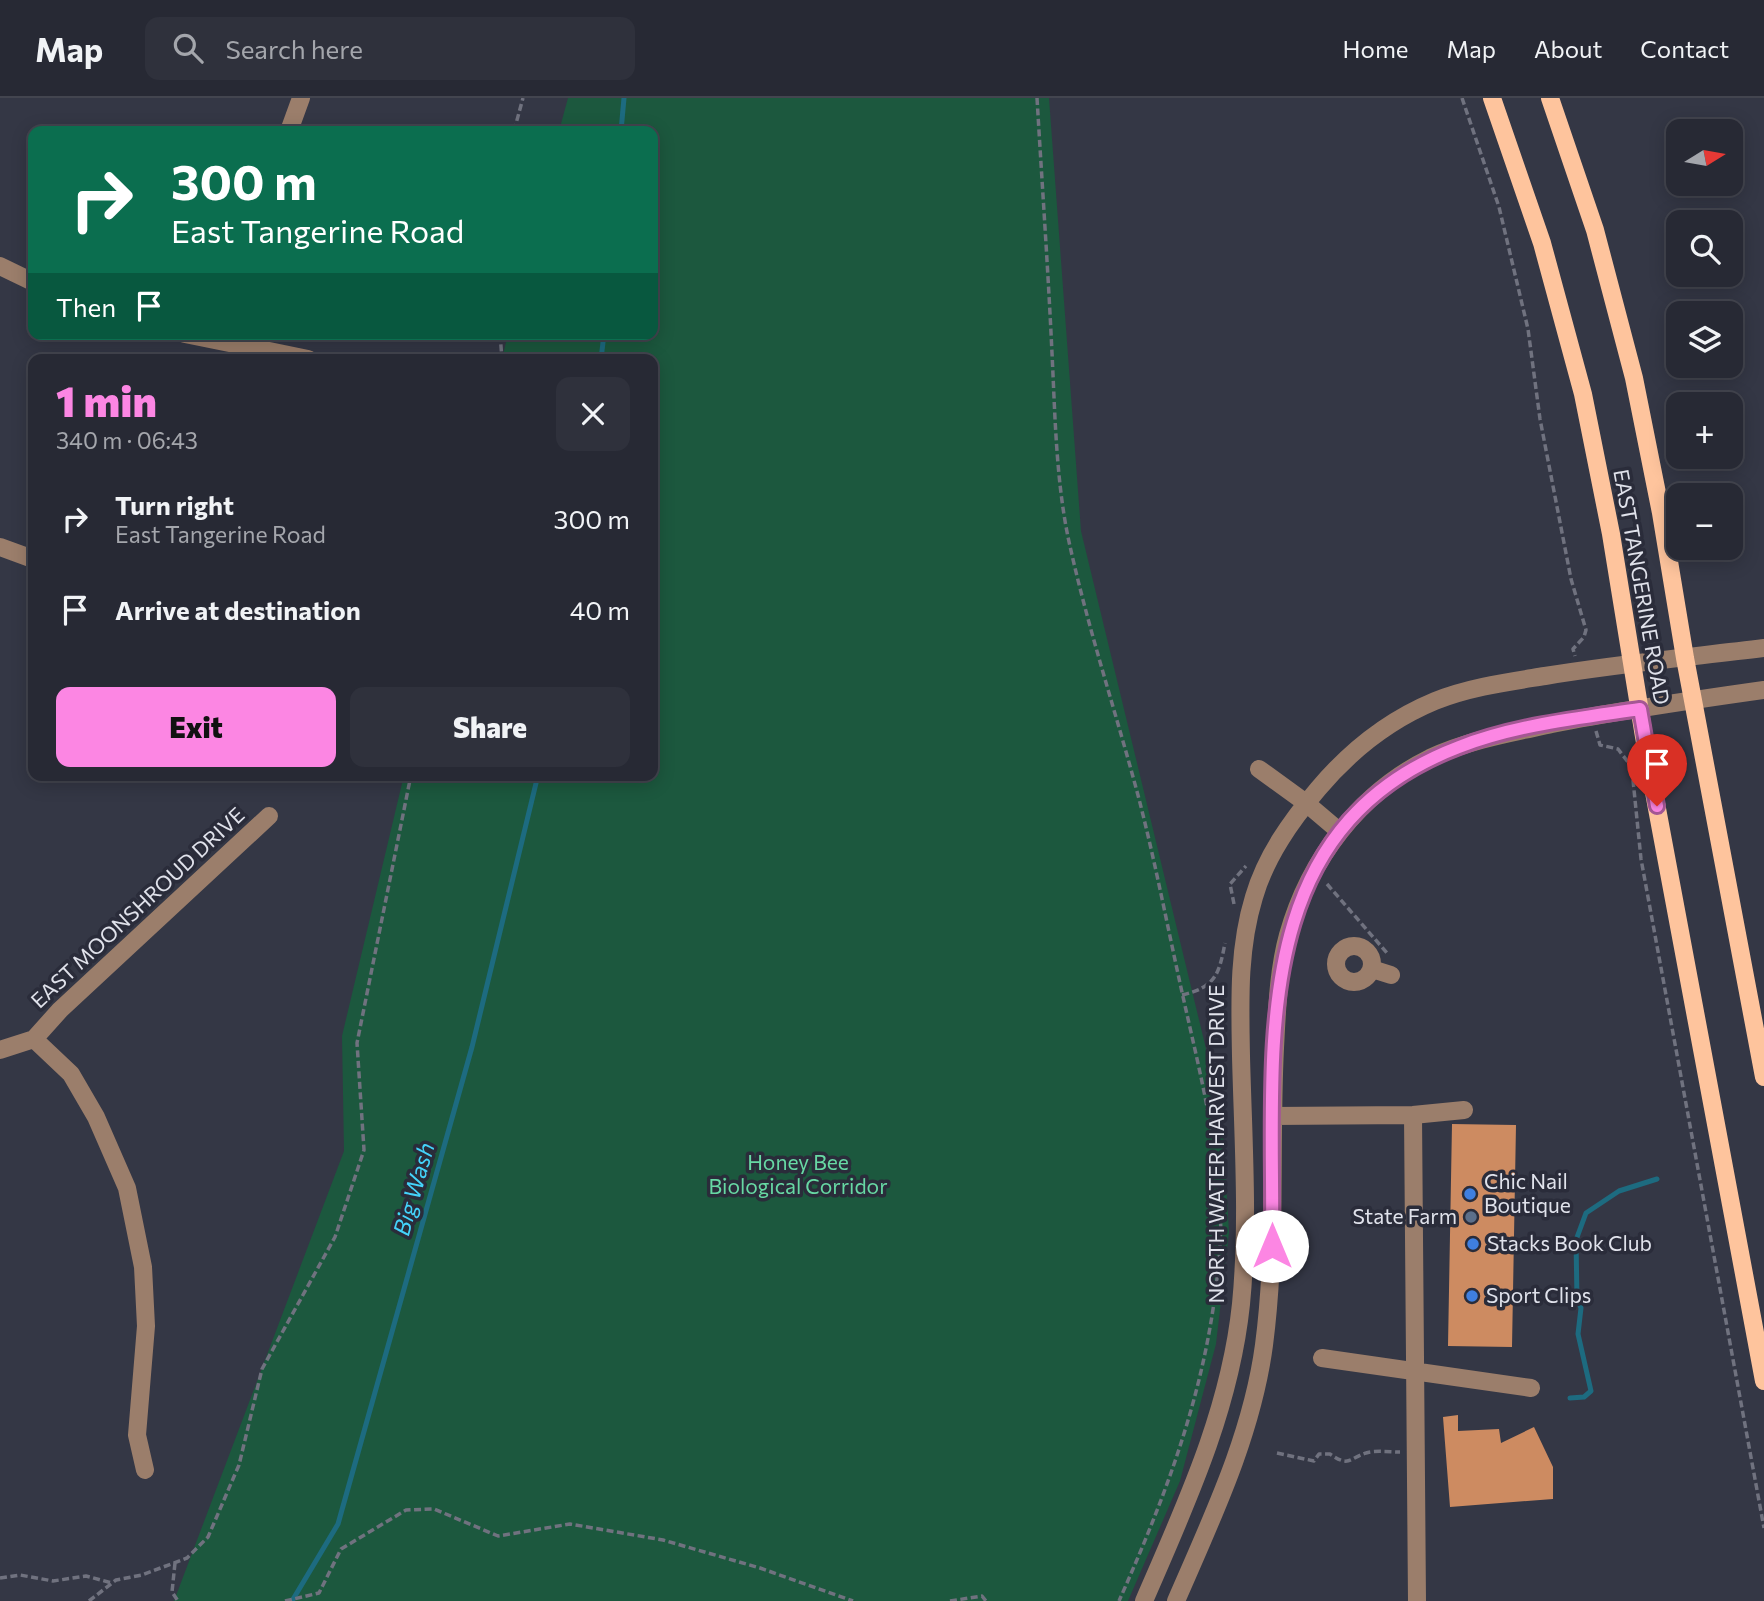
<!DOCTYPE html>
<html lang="en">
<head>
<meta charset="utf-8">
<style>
	:root { --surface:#272934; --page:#2f313c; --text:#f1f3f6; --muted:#a4a6ac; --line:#43454f; --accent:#fc86e3 }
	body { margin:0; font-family:Commissioner,sans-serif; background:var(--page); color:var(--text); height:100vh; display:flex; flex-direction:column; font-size:26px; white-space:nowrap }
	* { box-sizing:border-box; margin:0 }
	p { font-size:23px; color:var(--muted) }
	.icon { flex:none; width:38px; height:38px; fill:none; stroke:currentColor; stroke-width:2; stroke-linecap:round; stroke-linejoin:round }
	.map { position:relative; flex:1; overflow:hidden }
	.details { position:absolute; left:28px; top:256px; width:630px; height:427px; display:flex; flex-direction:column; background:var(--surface); border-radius:14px; box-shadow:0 4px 18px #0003,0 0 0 2px var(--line) }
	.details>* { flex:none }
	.guide { position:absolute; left:28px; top:28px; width:630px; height:214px; border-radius:14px; box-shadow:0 4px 18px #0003,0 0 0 2px var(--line); background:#0b6e4f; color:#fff; overflow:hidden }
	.needle { width:46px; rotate:79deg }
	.controls { position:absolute; left:1666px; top:21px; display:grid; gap:14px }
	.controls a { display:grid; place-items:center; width:77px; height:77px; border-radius:14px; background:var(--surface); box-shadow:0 4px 18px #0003,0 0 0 2px var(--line); font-size:35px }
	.pin { position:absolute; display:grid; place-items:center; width:60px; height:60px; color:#fff; margin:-72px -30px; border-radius:50% 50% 50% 0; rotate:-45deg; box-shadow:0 0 7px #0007 }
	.pin .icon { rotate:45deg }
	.me { position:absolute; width:77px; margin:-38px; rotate:0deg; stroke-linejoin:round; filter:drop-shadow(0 0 5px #0008) }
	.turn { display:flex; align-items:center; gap:24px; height:147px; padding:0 28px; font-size:32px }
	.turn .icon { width:91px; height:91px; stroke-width:2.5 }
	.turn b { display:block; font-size:49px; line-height:60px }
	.then { display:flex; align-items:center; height:66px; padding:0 28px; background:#0003; gap:14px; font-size:26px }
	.round { display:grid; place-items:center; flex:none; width:74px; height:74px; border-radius:14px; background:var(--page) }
	.headline { display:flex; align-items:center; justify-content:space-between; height:119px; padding:0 28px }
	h1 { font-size:42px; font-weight:800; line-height:52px; color:var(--accent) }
	.cta { display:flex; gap:14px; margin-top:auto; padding:14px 28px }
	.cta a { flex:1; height:80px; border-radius:14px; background:var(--accent); color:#111; font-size:28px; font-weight:800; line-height:80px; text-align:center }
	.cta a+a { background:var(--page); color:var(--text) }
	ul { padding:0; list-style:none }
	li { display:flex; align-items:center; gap:21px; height:91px; padding:0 28px }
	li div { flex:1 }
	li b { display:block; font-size:26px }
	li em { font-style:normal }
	header { display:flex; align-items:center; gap:42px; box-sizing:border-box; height:98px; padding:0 35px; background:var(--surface); border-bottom:2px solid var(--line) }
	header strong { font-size:33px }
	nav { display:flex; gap:38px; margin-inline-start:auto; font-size:24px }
	.search { width:490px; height:63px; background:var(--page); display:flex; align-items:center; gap:18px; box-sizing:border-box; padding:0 24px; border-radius:14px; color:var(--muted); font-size:26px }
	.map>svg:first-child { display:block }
	.green { fill:#1c583e }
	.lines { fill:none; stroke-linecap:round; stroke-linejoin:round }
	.stream { stroke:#1d6b80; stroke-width:5 }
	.building { fill:#cd8b61 }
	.path { stroke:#70727f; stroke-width:3.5; stroke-dasharray:7 3.5; stroke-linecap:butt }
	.minor { stroke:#9b7e6b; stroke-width:18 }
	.major { stroke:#fec49d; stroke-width:18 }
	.route-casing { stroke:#a45794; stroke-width:18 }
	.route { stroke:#fc86e3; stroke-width:12 }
	.shop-dot { fill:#3f7fe0; stroke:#2a2c3a; stroke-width:2.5 }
	.service-dot { fill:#5c6f8a; stroke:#2a2c3a; stroke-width:2.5 }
	.labels { text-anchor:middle; stroke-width:7; stroke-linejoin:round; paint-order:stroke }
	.street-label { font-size:21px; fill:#e0e2eb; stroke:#2a2c3a }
	.park-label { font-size:21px; fill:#67d9a4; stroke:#2a2c3a }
	.poi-label { font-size:21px; fill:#e0e2eb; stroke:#2a2c3a; text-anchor:start }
	.water-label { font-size:23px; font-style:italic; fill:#44d3fa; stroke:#2a2c3a }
</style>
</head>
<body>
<header>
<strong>Map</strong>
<div class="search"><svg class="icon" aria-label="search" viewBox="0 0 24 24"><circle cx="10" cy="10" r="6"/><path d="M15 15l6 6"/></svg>Search here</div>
<nav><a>Home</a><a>Map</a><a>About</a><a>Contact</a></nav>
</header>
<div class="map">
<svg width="1764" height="1503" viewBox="0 0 1764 1503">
	<rect width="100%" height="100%" fill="#343745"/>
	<path class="green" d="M 568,0 L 1049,0 L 1081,433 L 1222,1017 L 1229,1134 L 1216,1246 L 1180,1383 L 1128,1503 L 174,1503 L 344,1053 L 342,938 L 404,677 L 653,677 L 653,261 L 502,261 L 508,236 L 653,236 L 653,33 L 559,33 Z"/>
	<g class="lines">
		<path class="stream" d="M 621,33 L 624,0
			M 601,261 L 604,236
			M 1570,1300 L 1584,1299 L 1591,1293 L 1578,1236 L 1581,1210 L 1577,1201 L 1576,1142 L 1586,1115 L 1619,1093 L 1657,1081
			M 292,1503 L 338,1426 L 472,949 L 538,677"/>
	</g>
	<path class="building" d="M 1452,1026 L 1516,1027 L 1512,1249 L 1448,1248 Z
		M 1458,1317 L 1458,1333 L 1499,1331 L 1501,1345 L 1534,1329 L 1553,1369 L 1553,1401 L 1450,1409 L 1443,1319 Z"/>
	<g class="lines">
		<path class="path" d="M 1037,0 C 1042,85 1048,170 1052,255 C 1055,316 1056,380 1068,439 C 1087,528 1116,614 1139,701 C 1157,771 1170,842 1186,912 C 1202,983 1225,1077 1220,1148 C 1211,1278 1171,1386 1119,1503
			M 1462,0 L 1499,109 L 1528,231 L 1540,321 L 1571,481 L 1586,532 L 1584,539 L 1573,551 L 1575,558
			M 514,33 L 523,0
			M 500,236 L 502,261
			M 1596,633 L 1600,647 L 1618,651 L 1631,668
			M 1633,682 L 1641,761 L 1764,1430
			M 1327,786 L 1387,855 L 1386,857
			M 1234,806 L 1230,786 L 1246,768
			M 1182,897 C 1216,889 1219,876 1225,845
			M 1277,1355 L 1314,1363 L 1319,1356 L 1330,1356 C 1350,1370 1349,1360 1366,1355 C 1375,1352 1390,1354 1400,1354
			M 175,1465 L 172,1494 L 178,1503
			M 0,1480 L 20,1477 L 53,1483 L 86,1478 L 112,1485
			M 89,1503 L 116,1482 L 142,1477 L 187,1460 L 208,1439 L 239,1367 L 262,1271 L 335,1139 L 364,1052 L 357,945 L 411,677
			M 285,1503 L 319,1495 L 341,1451 L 406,1412 L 434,1411 L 498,1438 L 570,1426 L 663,1442 L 760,1470 L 853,1503
			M 950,1503 L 982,1498 L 986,1503"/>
		<path class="minor" d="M 289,33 L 301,0
			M 0,168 L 33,184
			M 185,236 L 308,261
			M 0,449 L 33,461
			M 1259,671 L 1306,705 L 1339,733
			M1336 866a18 18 0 1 1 36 0a18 18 0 1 1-36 0Z
			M 1372,871 L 1391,877
			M 34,941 L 71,976 L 96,1019 L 127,1090 L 143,1169 L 146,1228 L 137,1337 L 145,1372
			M 0,952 L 34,941 L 60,912 L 269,718
			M 1413,1017 L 1417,1503
			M 1272,1018 L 1413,1017 L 1464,1012
			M 1322,1260 L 1531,1290
			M 1144,1503 C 1186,1406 1230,1312 1241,1206 C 1249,1124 1243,1040 1241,958 C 1240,904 1238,851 1254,799 C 1266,758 1291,723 1318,691 C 1350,653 1389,622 1435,603 C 1470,589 1508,584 1545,578 C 1618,566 1691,559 1764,550
			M 1176,1503 C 1212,1420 1252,1337 1264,1247 C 1277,1148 1270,1049 1275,950 C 1277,913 1278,873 1288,837 C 1309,762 1359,695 1430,660 C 1469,642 1510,635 1552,626 C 1622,612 1693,602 1764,592"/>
		<path class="major" d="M 1492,0 L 1542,145 L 1583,296 L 1611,436 L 1647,657 L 1764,1283
			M 1550,0 L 1595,132 L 1634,280 L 1661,415 L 1685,560 L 1764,979"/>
	</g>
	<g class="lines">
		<defs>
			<path id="route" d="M 1272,1148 C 1275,960 1241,732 1459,649 C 1515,627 1580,620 1640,611 L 1657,708"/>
		</defs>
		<use href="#route" class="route-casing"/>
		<use href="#route" class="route"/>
	</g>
	<g class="shop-dot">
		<circle cx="1470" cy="1096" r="7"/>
		<circle cx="1473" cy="1146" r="7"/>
		<circle cx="1472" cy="1198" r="7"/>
	</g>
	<circle class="service-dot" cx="1471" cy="1119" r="7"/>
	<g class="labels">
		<g class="street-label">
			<text transform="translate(1641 489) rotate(80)" y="7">EAST TANGERINE ROAD</text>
			<text transform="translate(138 810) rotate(-43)" y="7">EAST MOONSHROUD DRIVE</text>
			<text transform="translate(1217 1046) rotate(-90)" y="7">NORTH WATER HARVEST DRIVE</text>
		</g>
		<g class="park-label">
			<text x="798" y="1072">Honey Bee<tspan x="798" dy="24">Biological Corridor</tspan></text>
		</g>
		<g class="poi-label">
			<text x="1484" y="1091">Chic Nail<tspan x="1484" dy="24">Boutique</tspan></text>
			<text x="1457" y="1126" text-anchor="end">State Farm</text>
			<text x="1487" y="1153">Stacks Book Club</text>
			<text x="1486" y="1205">Sport Clips</text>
		</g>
		<g class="water-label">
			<text transform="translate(414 1091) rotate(-74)" y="8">Big Wash</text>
		</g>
	</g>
</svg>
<div class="controls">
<a><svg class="needle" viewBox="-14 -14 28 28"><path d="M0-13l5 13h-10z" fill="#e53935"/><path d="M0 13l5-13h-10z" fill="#a4a6ac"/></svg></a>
<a><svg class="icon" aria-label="search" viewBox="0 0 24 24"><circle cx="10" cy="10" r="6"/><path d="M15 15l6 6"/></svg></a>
<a><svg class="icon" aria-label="layers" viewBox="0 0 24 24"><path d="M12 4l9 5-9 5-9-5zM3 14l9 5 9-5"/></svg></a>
<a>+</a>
<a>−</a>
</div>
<div class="pin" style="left:1657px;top:708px;background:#d93025"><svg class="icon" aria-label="arrive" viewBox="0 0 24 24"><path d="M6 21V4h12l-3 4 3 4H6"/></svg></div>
<svg class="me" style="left:1272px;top:1148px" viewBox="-20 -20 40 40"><circle r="19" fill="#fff"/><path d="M0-13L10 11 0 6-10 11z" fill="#fc86e3"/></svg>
<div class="guide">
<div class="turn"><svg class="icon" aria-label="right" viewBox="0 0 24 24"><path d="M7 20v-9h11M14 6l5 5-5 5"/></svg><div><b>300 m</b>East Tangerine Road</div></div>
<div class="then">Then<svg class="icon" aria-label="arrive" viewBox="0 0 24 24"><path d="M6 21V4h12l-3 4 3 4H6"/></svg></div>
</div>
<section class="details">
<div class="headline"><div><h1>1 min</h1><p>340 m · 06:43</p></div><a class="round"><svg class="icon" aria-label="close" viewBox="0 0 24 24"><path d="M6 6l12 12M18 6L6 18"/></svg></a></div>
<ul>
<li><svg class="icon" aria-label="right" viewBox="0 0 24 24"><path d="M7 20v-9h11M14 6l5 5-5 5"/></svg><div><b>Turn right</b><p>East Tangerine Road</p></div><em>300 m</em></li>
<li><svg class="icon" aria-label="arrive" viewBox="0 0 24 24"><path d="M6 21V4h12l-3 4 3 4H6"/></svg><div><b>Arrive at destination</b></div><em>40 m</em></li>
</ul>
<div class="cta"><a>Exit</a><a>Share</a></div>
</section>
</div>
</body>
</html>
